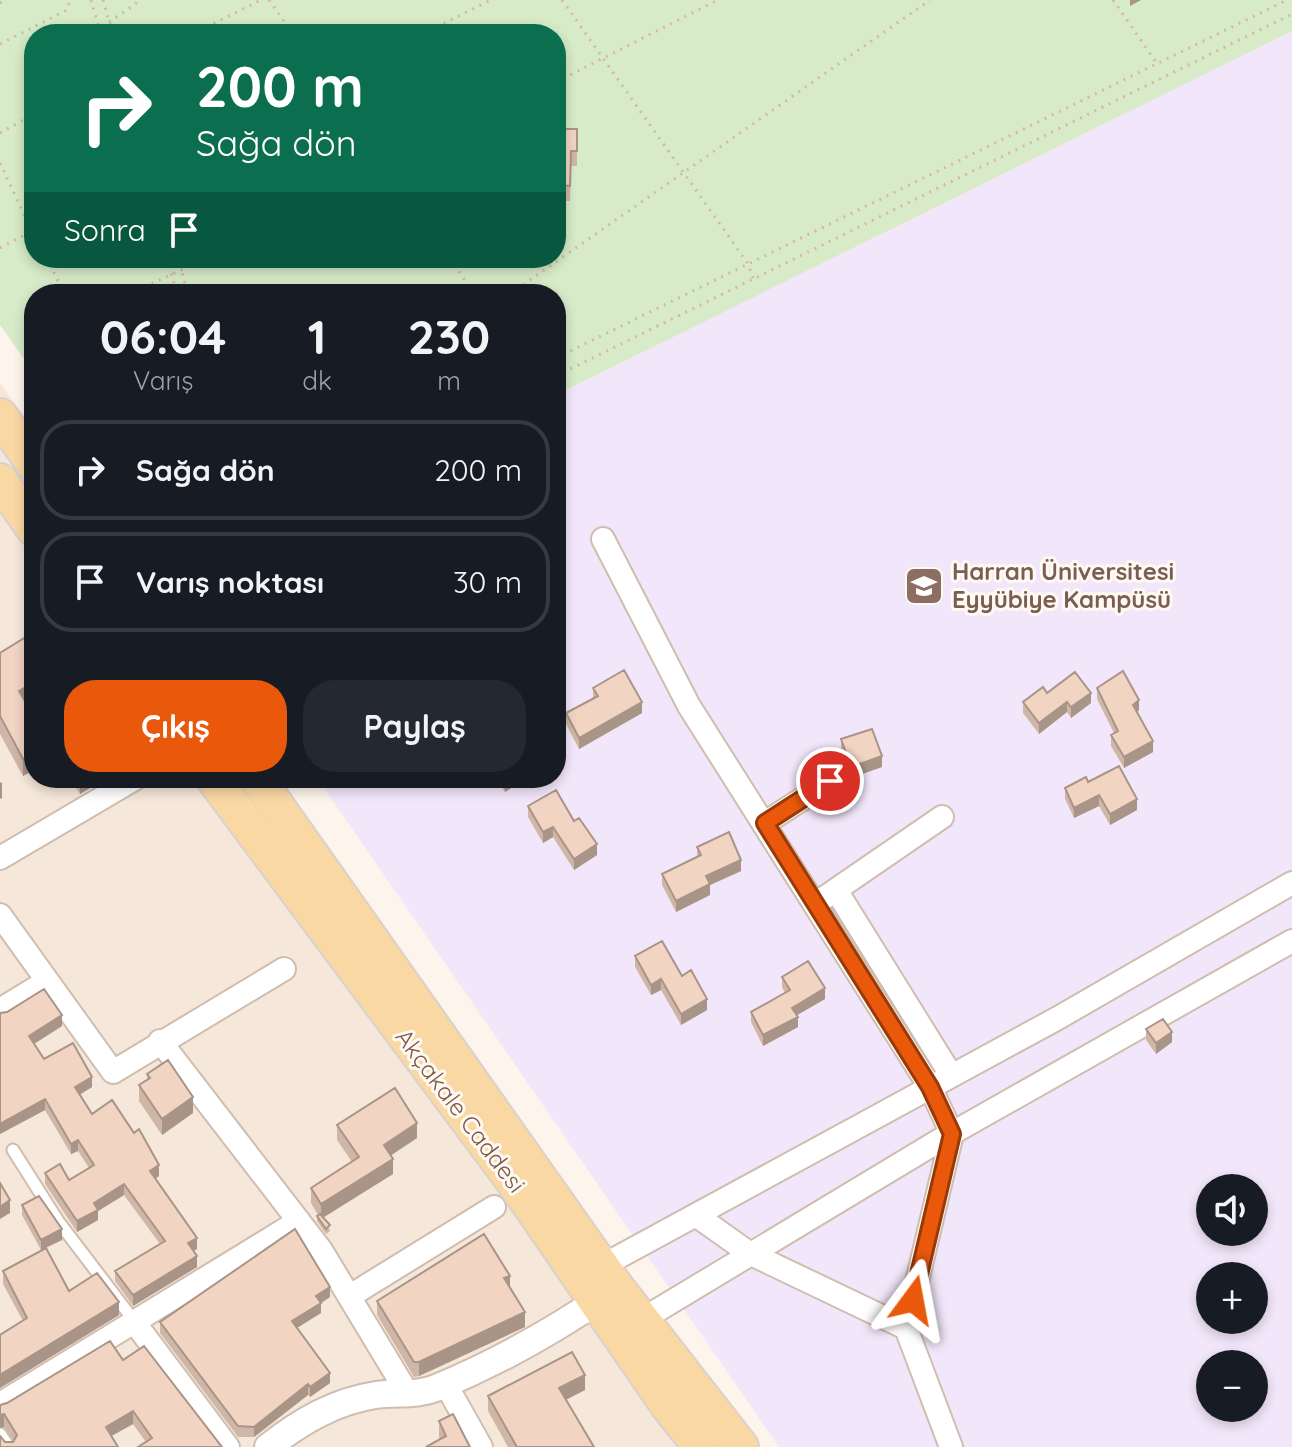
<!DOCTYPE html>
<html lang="tr">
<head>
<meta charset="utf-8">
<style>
	:root { --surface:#171b24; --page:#242831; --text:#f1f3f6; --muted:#9ea1a6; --line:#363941; --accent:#ea580c }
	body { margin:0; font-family:Quicksand,sans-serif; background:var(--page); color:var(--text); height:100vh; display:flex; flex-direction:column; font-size:30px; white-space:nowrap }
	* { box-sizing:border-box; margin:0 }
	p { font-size:26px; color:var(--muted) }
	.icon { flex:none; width:44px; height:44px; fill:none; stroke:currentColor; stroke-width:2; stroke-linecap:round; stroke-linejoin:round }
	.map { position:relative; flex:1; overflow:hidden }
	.side { position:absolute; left:24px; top:284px; width:542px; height:504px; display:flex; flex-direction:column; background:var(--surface); border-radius:32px; box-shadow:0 4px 12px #0003 }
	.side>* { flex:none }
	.banner { position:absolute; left:24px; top:24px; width:542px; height:244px; border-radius:32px; box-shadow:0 4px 12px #0003; background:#0b6e4f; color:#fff; overflow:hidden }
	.tools { position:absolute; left:1196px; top:1174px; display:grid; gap:16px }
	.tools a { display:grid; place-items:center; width:72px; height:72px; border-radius:50%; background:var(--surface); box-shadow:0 4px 12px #0003; font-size:40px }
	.pin { position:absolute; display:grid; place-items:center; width:68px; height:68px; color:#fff; margin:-34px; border:4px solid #fff; border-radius:50%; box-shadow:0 2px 8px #0007 }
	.me { position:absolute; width:88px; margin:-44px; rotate:13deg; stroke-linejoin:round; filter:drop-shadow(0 0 6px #0008) }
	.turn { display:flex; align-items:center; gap:28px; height:168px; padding:0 40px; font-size:36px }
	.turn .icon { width:104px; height:104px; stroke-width:2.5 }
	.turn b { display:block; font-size:56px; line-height:68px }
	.then { display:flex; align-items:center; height:76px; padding:0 40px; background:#0003; gap:16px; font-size:30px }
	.eta { display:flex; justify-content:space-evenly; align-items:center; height:136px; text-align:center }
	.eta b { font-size:48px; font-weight:700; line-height:56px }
	.action { display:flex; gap:16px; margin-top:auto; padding:16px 40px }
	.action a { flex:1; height:92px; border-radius:32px; background:var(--accent); color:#fff; font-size:32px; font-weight:700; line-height:92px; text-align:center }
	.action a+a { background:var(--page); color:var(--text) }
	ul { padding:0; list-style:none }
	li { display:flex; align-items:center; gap:24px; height:100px; margin:0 16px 12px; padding:0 24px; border:4px solid var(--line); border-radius:32px }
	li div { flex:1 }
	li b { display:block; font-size:30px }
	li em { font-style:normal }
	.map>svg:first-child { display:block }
	.residential { fill:#f5e7d9 }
	.education { fill:#f2e7fa; fill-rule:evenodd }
	.green { fill:#d7ebc8; fill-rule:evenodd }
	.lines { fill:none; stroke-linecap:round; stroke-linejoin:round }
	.service-casing { stroke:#d0bdaf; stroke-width:15 }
	.minor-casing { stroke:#d0bdaf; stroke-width:26 }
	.tertiary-casing { stroke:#d0bdaf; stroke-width:30 }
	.primary-casing { stroke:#d9d1cd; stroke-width:38 }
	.path { stroke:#d8b7a4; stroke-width:3; stroke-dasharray:2 6; stroke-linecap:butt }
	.service { stroke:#fff; stroke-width:11 }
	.minor { stroke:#fff; stroke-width:22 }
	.tertiary { stroke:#fff; stroke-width:26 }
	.primary { stroke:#fad8a4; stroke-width:34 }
	.wall { fill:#d0b6a7 }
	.shaded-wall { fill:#a99488 }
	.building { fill:#f2d4c2; stroke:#a99488; stroke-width:2 }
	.route-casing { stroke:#983908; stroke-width:20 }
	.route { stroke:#ea580c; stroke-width:14 }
	.labels { text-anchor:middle; stroke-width:6; stroke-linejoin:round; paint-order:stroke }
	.education-label { font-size:24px; font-weight:bold; fill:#785e54; stroke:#fff9f1; text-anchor:start }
	.street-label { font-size:24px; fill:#795b4d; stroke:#fff9f1 }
</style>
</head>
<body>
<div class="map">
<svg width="1292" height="1447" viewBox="0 0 1292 1447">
	<rect width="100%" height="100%" fill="#fdf5eb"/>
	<path class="residential" d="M 0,383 L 34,429 L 34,778 L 280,778 L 747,1447 L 0,1447 Z"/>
	<path class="education" d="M 1292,31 L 1292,1447 L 779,1447 L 317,778 L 556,778 L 556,395 ZM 1210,1188 L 1254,1188 L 1254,1232 L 1210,1232 ZM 1210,1276 L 1254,1276 L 1254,1320 L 1210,1320 ZM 1210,1364 L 1254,1364 L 1254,1408 L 1210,1408 Z"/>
	<path class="green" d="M 0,0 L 1292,0 L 1292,31 L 556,395 L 556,294 L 34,294 L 34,373 L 0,325 ZM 34,34 L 556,34 L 556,258 L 34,258 Z"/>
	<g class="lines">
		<defs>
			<path id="service" d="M 13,1150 L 58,1221 L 135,1322
				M 0,1434 L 9,1447"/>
			<path id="minor" d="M 603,539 L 689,706 L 930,1087 L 952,1134 L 906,1328
				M 765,823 L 830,781
				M 0,858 L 136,778
				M 836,890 L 951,1075
				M 824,898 L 942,817
				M 0,915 L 113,1072 L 284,969
				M 0,1010 L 47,981
				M 160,1041 L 321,1250 L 408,1394
				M 697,1216 L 749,1253 L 906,1328 L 951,1447
				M 591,1272 L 1058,1018 L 1292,883
				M 350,1296 L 494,1207
				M 135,1323 L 228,1447
				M 633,1325 L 940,1140 L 1292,941
				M 445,1383 L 481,1447
				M 0,1404 L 299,1221"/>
			<path id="tertiary" d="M 268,1447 C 300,1422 335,1401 376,1395 C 397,1392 416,1396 436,1388 C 499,1362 557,1329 612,1291"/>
			<path id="primary" d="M 0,416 L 34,464
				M 0,481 L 34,529
				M 213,778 L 514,1182 L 669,1407 L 701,1447
				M 257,778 L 617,1288 L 741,1447"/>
		</defs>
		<use href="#service" class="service-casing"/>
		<use href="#minor" class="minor-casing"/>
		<use href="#tertiary" class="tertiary-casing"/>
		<use href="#primary" class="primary-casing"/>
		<path class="path" d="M 91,0 L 101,34
			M 103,0 L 113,34
			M 269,0 L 293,34
			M 562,0 L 748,264 L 753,278
			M 1113,0 L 1156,62
			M 0,3 L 6,0
			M 109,22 L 141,0
			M 192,34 L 261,0
			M 422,34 L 491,0
			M 0,44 L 65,11 L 71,0
			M 556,82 L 718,0
			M 0,133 L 34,114
			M 0,163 L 34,236
			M 0,248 L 34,230
			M 46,258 L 65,294
			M 167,258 L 177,294
			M 178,258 L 188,294
			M 450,258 L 474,294
			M 130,294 L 206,258
			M 510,294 L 930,0
			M 556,358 L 1287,0
			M 556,376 L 1292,14"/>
		<use href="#service" class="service"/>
		<use href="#minor" class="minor"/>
		<use href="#tertiary" class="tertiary"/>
		<use href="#primary" class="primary"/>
	</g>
	<path class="wall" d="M 556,129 L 577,129 L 577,166 L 571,166 L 570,201 L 556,201 Z
		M 0,653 L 34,716 L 34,770 L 23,776 L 0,734 Z
		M 593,688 L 642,713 L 579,749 L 566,724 L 566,713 L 593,699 Z
		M 1097,688 L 1139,710 L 1137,712 L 1153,752 L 1124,768 L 1111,746 L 1111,735 L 1114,733 L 1097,699 Z
		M 1047,693 L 1091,703 L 1071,718 L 1067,712 L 1039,734 L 1023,713 L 1023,702 Z
		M 841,739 L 882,767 L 851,778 L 841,750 Z
		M 70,778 L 107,778 L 80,794 Z
		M 496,778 L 517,778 L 517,784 L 505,792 Z
		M 1088,782 L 1137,810 L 1110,825 L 1099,806 L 1074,818 L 1065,799 L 1065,788 Z
		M 528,806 L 574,821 L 597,855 L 574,870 L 553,837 L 543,843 L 528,817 Z
		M 697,847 L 741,871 L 710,885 L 710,895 L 676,912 L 662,885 L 662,874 L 697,857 Z
		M 635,956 L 682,976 L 707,1010 L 681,1025 L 661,990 L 651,995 L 635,967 Z
		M 782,977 L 825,999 L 797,1015 L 798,1027 L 763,1046 L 751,1022 L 751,1012 L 785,993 L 782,987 Z
		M 0,1013 L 62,1026 L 34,1044 L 44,1059 L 92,1087 L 80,1095 L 92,1114 L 159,1176 L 155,1179 L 197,1249 L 193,1251 L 197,1267 L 133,1306 L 115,1281 L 115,1271 L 160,1244 L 124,1195 L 98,1211 L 98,1220 L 77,1232 L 45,1184 L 45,1173 L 69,1180 L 89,1168 L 78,1151 L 71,1154 L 45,1110 L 0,1134 Z
		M 1146,1029 L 1172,1042 L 1156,1054 L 1146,1040 Z
		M 147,1074 L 193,1113 L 162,1135 L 139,1101 L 139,1085 L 147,1080 Z
		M 337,1125 L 417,1138 L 391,1155 L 393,1174 L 323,1217 L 330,1231 L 326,1234 L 317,1221 L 317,1216 L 318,1215 L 311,1203 L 311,1188 L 352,1162 L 337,1140 Z
		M 22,1205 L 62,1240 L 41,1250 L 22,1215 Z
		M 3,1271 L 69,1291 L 119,1315 L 0,1388 L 0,1335 L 23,1321 L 3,1284 Z
		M 510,1287 L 525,1327 L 419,1376 L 414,1377 L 377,1315 L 377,1301 Z
		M 330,1297 L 321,1303 L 321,1313 L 297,1328 L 330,1383 L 310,1397 L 308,1395 L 254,1437 L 238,1437 L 160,1333 L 160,1322 Z
		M 110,1341 L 123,1360 L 144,1346 L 222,1447 L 138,1447 L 146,1442 L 133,1424 L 111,1436 L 118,1447 L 0,1447 L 0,1436 L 5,1442 L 14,1441 L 4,1427 L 0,1428 L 0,1405 L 7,1403 Z
		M 585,1390 L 566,1400 L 594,1447 L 508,1447 L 488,1411 L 488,1396 Z
		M 439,1421 L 470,1447 L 440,1439 L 439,1437 Z"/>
	<path class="shaded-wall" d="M 1130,0 L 1141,0 L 1130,6 Z
		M 34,682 L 34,700 L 19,709 L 19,691 Z
		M 1091,693 L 1091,703 L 1071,718 L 1071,707 Z
		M 1139,700 L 1139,710 L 1133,716 L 1133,705 Z
		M 642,702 L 642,713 L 579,749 L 579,738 Z
		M 1067,702 L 1067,712 L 1039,734 L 1039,723 Z
		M 561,727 L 561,738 L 556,740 L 556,730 Z
		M 1153,741 L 1153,752 L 1124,768 L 1124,757 Z
		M 34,752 L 34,770 L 23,776 L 23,759 Z
		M 882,756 L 882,767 L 851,778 L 851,767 Z
		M 80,778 L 107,778 L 80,794 Z
		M 517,779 L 517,784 L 505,792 L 505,787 Z
		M 2,782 L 2,798 L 0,799 L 0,783 Z
		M 1099,795 L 1099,806 L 1074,818 L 1074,808 Z
		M 1137,799 L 1137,810 L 1110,825 L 1110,814 Z
		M 553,827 L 553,837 L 543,843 L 543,832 Z
		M 597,844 L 597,855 L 574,870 L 574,859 Z
		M 741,860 L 741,871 L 710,885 L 710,895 L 676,912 L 676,901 L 706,876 Z
		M 661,979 L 661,990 L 651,995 L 651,985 Z
		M 825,988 L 825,999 L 792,1018 L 792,1008 Z
		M 707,999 L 707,1010 L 681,1025 L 681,1014 Z
		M 62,1015 L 62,1026 L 29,1047 L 29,1036 Z
		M 798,1017 L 798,1027 L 763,1046 L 763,1035 Z
		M 1172,1032 L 1172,1042 L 1156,1054 L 1156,1043 Z
		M 92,1077 L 92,1087 L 75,1097 L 75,1087 Z
		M 193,1097 L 193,1113 L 162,1135 L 162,1119 Z
		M 45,1099 L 45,1110 L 0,1134 L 0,1124 Z
		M 417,1123 L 417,1138 L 384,1160 L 384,1145 Z
		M 78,1140 L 78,1151 L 71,1154 L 71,1144 Z
		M 393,1159 L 393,1174 L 321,1219 L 321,1204 Z
		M 159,1165 L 159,1176 L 150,1182 L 150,1171 Z
		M 124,1184 L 124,1195 L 98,1211 L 98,1220 L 77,1232 L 77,1221 L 94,1203 Z
		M 10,1200 L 10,1213 L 0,1219 L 0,1207 Z
		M 62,1229 L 62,1240 L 41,1250 L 41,1240 Z
		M 197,1238 L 197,1249 L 188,1254 L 188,1243 Z
		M 197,1256 L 197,1267 L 133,1306 L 133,1295 Z
		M 510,1276 L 510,1290 L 504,1278 Z
		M 330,1287 L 330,1297 L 321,1303 L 321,1313 L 292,1331 L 292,1321 L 316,1296 Z
		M 119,1302 L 119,1315 L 0,1388 L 0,1375 Z
		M 525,1312 L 525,1327 L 419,1376 L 419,1362 Z
		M 330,1373 L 330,1383 L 310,1397 L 310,1387 Z
		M 585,1375 L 585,1390 L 559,1403 L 559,1388 Z
		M 308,1384 L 308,1395 L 254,1437 L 254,1427 Z
		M 133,1411 L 133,1424 L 106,1439 L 106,1427 Z
		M 4,1414 L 4,1427 L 0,1428 L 0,1415 Z"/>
	<path class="building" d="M 556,129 L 577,129 L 577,151 L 571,151 L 570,186 L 556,185 Z
		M 34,632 L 34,682 L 19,691 L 34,716 L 34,752 L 23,759 L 0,716 L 0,653 Z
		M 624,670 L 642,702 L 579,738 L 566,713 L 598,696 L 593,688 Z
		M 1123,671 L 1139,700 L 1133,705 L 1153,741 L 1124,757 L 1111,735 L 1118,731 L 1097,688 Z
		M 1075,672 L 1091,693 L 1071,707 L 1067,702 L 1039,723 L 1023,702 L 1043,687 L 1047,693 Z
		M 556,718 L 561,727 L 556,730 Z
		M 872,729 L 882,756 L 851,767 L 841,739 Z
		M 1119,766 L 1137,799 L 1110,814 L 1099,795 L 1074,808 L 1065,788 L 1086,777 L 1088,782 Z
		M 499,778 L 517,778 L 517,779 L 505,787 Z
		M 556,790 L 574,821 L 579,818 L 597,844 L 574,859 L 553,827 L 543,832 L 528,806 Z
		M 729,832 L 741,860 L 706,876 L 710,884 L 676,901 L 662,874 L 701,855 L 697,847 Z
		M 662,941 L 682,976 L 691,970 L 707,999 L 681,1014 L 661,979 L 651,985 L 635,956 Z
		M 808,961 L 825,988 L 792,1008 L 798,1017 L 763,1035 L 751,1012 L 790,990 L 782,977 Z
		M 44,989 L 62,1015 L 29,1036 L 44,1059 L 73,1043 L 92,1077 L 75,1087 L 92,1114 L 112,1100 L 134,1133 L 139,1129 L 159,1165 L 150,1171 L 197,1238 L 188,1243 L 197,1256 L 133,1295 L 115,1271 L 165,1241 L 124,1184 L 94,1203 L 98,1210 L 77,1221 L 45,1173 L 60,1164 L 69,1180 L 94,1165 L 78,1140 L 71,1144 L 45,1099 L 0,1124 L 0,1013 L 7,1012 Z
		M 1163,1019 L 1172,1032 L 1156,1043 L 1146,1029 Z
		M 168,1060 L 193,1097 L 162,1119 L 139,1085 L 150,1078 L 147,1074 Z
		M 395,1088 L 417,1123 L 384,1145 L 393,1159 L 321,1204 L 311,1188 L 359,1157 L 337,1125 Z
		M 0,1183 L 10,1200 L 0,1207 Z
		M 39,1196 L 62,1229 L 41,1240 L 22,1205 Z
		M 320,1214 L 330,1225 L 326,1229 L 317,1216 Z
		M 295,1229 L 330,1287 L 316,1296 L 321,1303 L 292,1321 L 330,1373 L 310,1387 L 308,1384 L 254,1427 L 238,1426 L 160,1322 Z
		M 484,1234 L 510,1276 L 504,1278 L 525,1312 L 419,1362 L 414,1362 L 377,1301 Z
		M 46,1248 L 69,1291 L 97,1273 L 119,1302 L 0,1375 L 0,1335 L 27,1318 L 3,1271 Z
		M 110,1341 L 123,1360 L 144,1346 L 222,1447 L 138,1447 L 152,1438 L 133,1411 L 106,1427 L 118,1447 L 0,1447 L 0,1436 L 5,1442 L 13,1442 L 17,1435 L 4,1414 L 0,1415 L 0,1405 L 7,1403 Z
		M 572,1352 L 585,1375 L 559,1388 L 594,1447 L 517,1447 L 488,1396 Z
		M 453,1414 L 470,1447 L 426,1447 L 446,1436 L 439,1421 Z"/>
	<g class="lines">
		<defs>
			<path id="route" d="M 830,781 L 765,823 L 930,1087 L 952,1134 L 913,1300"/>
		</defs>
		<use href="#route" class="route-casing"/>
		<use href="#route" class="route"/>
	</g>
	<defs>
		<symbol id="university-square" viewBox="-11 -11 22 22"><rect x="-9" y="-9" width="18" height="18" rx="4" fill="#8d6e63" stroke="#fff9f1"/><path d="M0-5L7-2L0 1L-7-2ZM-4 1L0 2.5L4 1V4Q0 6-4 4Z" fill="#fff"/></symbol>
	</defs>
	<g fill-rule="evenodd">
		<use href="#university-square" x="902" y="564" width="44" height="44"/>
	</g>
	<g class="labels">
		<g class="education-label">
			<text x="952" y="580">Harran Üniversitesi<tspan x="952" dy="28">Eyyübiye Kampüsü</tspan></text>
		</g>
		<g class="street-label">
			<text transform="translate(460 1111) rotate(53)" y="8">Akçakale Caddesi</text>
		</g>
	</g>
</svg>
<div class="tools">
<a><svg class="icon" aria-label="sound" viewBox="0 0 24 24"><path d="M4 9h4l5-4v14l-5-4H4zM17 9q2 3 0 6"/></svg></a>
<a>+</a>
<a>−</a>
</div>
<div class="pin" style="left:830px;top:781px;background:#d93025"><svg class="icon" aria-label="arrive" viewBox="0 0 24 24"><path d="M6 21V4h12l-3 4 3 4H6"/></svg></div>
<svg class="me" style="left:913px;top:1300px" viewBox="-20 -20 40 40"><path d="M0-17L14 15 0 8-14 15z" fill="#ea580c" stroke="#fff" stroke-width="4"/></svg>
<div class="banner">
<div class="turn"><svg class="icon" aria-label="right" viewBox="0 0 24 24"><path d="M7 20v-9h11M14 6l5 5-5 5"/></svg><div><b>200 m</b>Sağa dön</div></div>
<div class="then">Sonra<svg class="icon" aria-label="arrive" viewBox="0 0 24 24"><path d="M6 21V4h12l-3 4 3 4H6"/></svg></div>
</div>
<section class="side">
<div class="eta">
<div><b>06:04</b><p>Varış</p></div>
<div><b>1</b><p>dk</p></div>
<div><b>230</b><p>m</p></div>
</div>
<ul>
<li><svg class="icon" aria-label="right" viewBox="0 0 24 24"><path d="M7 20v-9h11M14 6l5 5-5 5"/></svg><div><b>Sağa dön</b></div><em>200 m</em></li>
<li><svg class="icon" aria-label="arrive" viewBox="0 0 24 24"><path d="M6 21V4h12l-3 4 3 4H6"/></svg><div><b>Varış noktası</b></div><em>30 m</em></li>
</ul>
<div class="action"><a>Çıkış</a><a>Paylaş</a></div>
</section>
</div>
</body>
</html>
